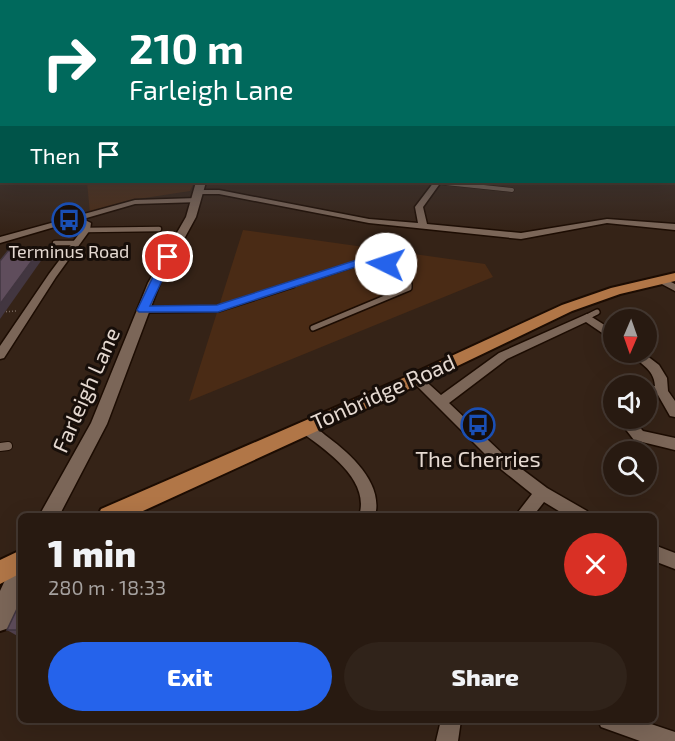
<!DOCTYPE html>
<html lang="en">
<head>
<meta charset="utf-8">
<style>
	:root { --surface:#281a11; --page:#30231a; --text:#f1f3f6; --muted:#a5a19f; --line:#443831; --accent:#2563eb }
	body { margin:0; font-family:"Exo 2",sans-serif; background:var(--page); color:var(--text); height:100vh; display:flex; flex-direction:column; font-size:22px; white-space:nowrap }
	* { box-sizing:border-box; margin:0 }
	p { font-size:20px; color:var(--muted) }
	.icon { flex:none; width:33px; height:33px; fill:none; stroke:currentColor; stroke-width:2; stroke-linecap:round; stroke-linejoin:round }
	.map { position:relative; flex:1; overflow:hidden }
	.drawer { position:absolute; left:18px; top:513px; width:639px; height:210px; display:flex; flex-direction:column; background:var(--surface); border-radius:9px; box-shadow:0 6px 24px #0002,0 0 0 2px var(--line) }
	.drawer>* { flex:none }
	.banner { position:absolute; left:0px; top:0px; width:675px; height:183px; box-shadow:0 6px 24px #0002,0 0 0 2px var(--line); background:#00695c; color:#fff; overflow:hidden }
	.needle { width:39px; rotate:182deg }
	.buttons { position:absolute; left:603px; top:309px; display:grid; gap:12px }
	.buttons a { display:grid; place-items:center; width:54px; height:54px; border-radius:50%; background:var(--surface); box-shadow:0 6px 24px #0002,0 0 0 2px var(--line); font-size:30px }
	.pin { position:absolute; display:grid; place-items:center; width:51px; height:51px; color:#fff; margin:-26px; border:3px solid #fff; border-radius:50%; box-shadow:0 2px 6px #0007 }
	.me { position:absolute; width:66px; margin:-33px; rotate:274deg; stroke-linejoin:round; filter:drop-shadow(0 0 4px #0008) }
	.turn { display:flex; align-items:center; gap:21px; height:126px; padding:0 30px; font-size:27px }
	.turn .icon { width:78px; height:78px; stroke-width:2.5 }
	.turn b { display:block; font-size:42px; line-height:51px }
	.then { display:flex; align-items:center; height:57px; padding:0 30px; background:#0003; gap:12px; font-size:22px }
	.round { display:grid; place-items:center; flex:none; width:63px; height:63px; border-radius:32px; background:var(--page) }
	.head { display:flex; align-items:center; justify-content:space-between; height:102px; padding:0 30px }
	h1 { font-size:36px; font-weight:800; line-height:45px }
	.button { display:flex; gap:12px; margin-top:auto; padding:12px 30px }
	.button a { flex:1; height:69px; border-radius:36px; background:var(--accent); color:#fff; font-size:24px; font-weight:800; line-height:69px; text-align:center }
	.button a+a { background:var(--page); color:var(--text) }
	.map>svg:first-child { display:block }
	.green { fill:#4a2b15 }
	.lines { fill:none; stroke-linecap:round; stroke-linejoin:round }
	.service-far3-casing { stroke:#1c0c02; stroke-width:5 }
	.service-far2-casing { stroke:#1c0c02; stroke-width:7 }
	.service-far1-casing { stroke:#1c0c02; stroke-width:8 }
	.service-casing { stroke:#1c0c02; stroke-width:10 }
	.minor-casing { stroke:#1c0c02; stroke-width:3 }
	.tertiary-casing { stroke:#1c0c02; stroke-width:3 }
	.secondary-casing { stroke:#1c0c02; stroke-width:4 }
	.primary-casing { stroke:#1c0c02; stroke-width:4 }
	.path { stroke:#79695f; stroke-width:1.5; stroke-dasharray:1 2; stroke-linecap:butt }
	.service-far3 { stroke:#7b6658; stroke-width:4 }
	.service-far2 { stroke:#7b6658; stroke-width:4.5 }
	.service-far1 { stroke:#7b6658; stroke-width:5 }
	.service { stroke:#7b6658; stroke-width:8 }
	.minor { fill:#7b6658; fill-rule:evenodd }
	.tertiary { fill:#7b6658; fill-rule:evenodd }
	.secondary { fill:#7b6658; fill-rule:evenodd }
	.primary { fill:#b17647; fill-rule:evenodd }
	.wall { fill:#52424f }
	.shaded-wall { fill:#423640 }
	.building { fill:#5f4d5c; stroke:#423640; stroke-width:1.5 }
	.route { fill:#2563eb; stroke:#184099; stroke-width:1.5 }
	.labels { text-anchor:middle; stroke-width:6; stroke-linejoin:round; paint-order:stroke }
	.far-poi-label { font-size:18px; fill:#e5d9d1; stroke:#170e09 }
	.street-label { font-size:22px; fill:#e5d9d1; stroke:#170e09 }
	.poi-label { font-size:22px; fill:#e5d9d1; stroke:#170e09 }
</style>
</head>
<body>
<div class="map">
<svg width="675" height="741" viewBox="0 0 675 741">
	<rect width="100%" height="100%" fill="#352317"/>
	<path class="green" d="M 87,182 L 194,182 L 190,191 L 138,199 L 90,214 Z
		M 243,230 L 485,264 L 493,277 L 189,401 Z"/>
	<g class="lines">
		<defs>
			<path id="service-far3" d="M 436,182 L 512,190"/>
			<path id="service-far2" d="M 86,230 L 159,229
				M 55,243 L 75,243
				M 288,286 L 374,258 L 386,264 L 409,283 L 409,286"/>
			<path id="service-far1" d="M 143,310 L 218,309 L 292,285
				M 587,317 L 597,312
				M 313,328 L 409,288 L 409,285"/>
			<path id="service" d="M 0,447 L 8,446"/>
			<path id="minor" d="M 434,182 L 441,182 L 423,207 L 427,224 L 521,233 L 607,219 L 675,224 L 675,230 L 607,223 L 521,239 L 369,223 L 219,194 L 200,194 L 196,192 L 200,190 L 219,190 L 369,219 L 418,223 L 415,207 Z
				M 197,198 L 200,198 L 200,202 L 135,204 L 83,219 L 91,223 L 90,230 L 56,277 L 4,358 L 0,359 L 0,346 L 49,274 L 82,230 L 83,224 L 75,221 L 0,243 L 0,237 L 135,200 Z
				M 661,277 L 675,284 L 675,291 L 658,282 L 658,278 Z
				M 587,314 L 614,331 L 614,341 L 586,322 L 507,359 L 449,403 L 507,458 L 547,488 L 587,511 L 589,516 L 567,516 L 544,502 L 533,516 L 515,516 L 532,494 L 497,466 L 410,379 L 416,375 L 420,376 L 441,395 L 499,353 Z
				M 629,352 L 642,352 L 659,365 L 667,378 L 668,391 L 675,401 L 675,417 L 670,416 L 658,395 L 646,395 L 646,386 L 655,386 C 654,368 639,364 629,352 Z
				M 617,418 L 631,418 L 643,431 L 675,438 L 675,450 L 634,440 Z
				M 305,422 C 313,424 319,430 325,435 C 348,452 384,482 375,516 L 359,516 C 371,479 325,450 300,431 L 298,427 L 300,423 Z
				M 654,545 L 675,553 L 675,569 L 654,561 Z
				M 441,720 L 461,720 L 458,741 L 436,741 Z
				M 598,720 L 639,720 L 675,732 L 675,741 L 640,741 L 601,727 Z"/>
			<path id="tertiary" d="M 196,182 L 206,182 L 196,217 L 160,283 L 107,424 L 59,516 L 39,516 L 91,423 L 148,283 L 186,217 Z"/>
			<path id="secondary" d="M 21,559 L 21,599 L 9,628 L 0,631 L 0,591 L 13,563 Z"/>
			<path id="primary" d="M 675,273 L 675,281 L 620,294 L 572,311 L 422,383 L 132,516 L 98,516 L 101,509 L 410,375 L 562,305 L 611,288 Z
				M 21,550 L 21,573 L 0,584 L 0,560 Z"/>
		</defs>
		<use href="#service-far3" class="service-far3-casing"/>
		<use href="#service-far2" class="service-far2-casing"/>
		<use href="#service-far1" class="service-far1-casing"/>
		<use href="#service" class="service-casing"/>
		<use href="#minor" class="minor-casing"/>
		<use href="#tertiary" class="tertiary-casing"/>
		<use href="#secondary" class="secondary-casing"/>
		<use href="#primary" class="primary-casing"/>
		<path class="path" d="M 0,312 L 17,311"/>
		<use href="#service-far3" class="service-far3"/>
		<use href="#service-far2" class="service-far2"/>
		<use href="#service-far1" class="service-far1"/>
		<use href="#service" class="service"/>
		<use href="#minor" class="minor"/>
		<use href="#tertiary" class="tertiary"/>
		<use href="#secondary" class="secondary"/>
		<use href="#primary" class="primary"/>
	</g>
	<path class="wall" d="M 21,610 L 21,638 L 7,630 Z"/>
	<path class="shaded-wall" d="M 39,251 L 43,258 L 0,319 L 0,304 Z"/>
	<path class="building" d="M 8,251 L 39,251 L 0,304 L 0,261 Z
		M 17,609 L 21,610 L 21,630 L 7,630 Z"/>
	<linearGradient id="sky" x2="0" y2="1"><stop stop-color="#1d130d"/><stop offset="0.55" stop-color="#4b4547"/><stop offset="1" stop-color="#4b4547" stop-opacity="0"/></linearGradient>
	<rect width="675" height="230" fill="url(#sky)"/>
	<path class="route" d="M 164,254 L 173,257 L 150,306 L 217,305 L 369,256 L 381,257 L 392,264 L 386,267 L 370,262 L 218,312 L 139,312 L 137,310 Z"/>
	<defs>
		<symbol id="bus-ring" viewBox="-11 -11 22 22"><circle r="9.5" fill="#170e09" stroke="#1a4fb4" stroke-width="1.5"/><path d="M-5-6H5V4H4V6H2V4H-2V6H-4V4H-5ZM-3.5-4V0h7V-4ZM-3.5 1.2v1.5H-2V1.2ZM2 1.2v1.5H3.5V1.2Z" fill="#1a4fb4"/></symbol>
	</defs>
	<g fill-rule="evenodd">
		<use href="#bus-ring" x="50" y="201" width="38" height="38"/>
		<use href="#bus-ring" x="459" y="406" width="38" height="38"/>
	</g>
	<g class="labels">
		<g class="far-poi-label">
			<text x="69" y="258">Terminus Road</text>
		</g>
		<g class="street-label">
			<text transform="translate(86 390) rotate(-66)" y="8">Farleigh Lane</text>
			<text transform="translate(383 392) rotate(-24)" y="8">Tonbridge Road</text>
		</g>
		<g class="poi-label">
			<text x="478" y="467">The Cherries</text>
		</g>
	</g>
</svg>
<div class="buttons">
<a><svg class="needle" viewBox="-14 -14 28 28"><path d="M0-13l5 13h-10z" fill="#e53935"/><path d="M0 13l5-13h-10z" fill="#a5a19f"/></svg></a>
<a><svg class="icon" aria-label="sound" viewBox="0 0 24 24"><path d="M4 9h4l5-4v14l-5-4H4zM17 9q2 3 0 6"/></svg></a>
<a><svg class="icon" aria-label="search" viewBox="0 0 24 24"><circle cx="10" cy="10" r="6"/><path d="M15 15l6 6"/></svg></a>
</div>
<div class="pin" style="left:168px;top:257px;background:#d93025"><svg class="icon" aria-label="arrive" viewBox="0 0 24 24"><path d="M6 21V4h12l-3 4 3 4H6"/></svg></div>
<svg class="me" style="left:386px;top:264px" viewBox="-20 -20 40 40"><circle r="19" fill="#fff"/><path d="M0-13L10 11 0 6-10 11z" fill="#2563eb"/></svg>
<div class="banner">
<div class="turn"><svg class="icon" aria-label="right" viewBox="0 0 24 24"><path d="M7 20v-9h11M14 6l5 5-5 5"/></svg><div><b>210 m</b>Farleigh Lane</div></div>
<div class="then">Then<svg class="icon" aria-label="arrive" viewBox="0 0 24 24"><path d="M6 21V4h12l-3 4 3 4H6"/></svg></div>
</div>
<section class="drawer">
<div class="head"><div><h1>1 min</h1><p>280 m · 18:33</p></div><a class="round" style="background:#d93025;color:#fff"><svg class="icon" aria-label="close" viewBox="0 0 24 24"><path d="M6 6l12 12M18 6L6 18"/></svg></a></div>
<div class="button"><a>Exit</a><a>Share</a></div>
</section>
</div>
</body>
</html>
